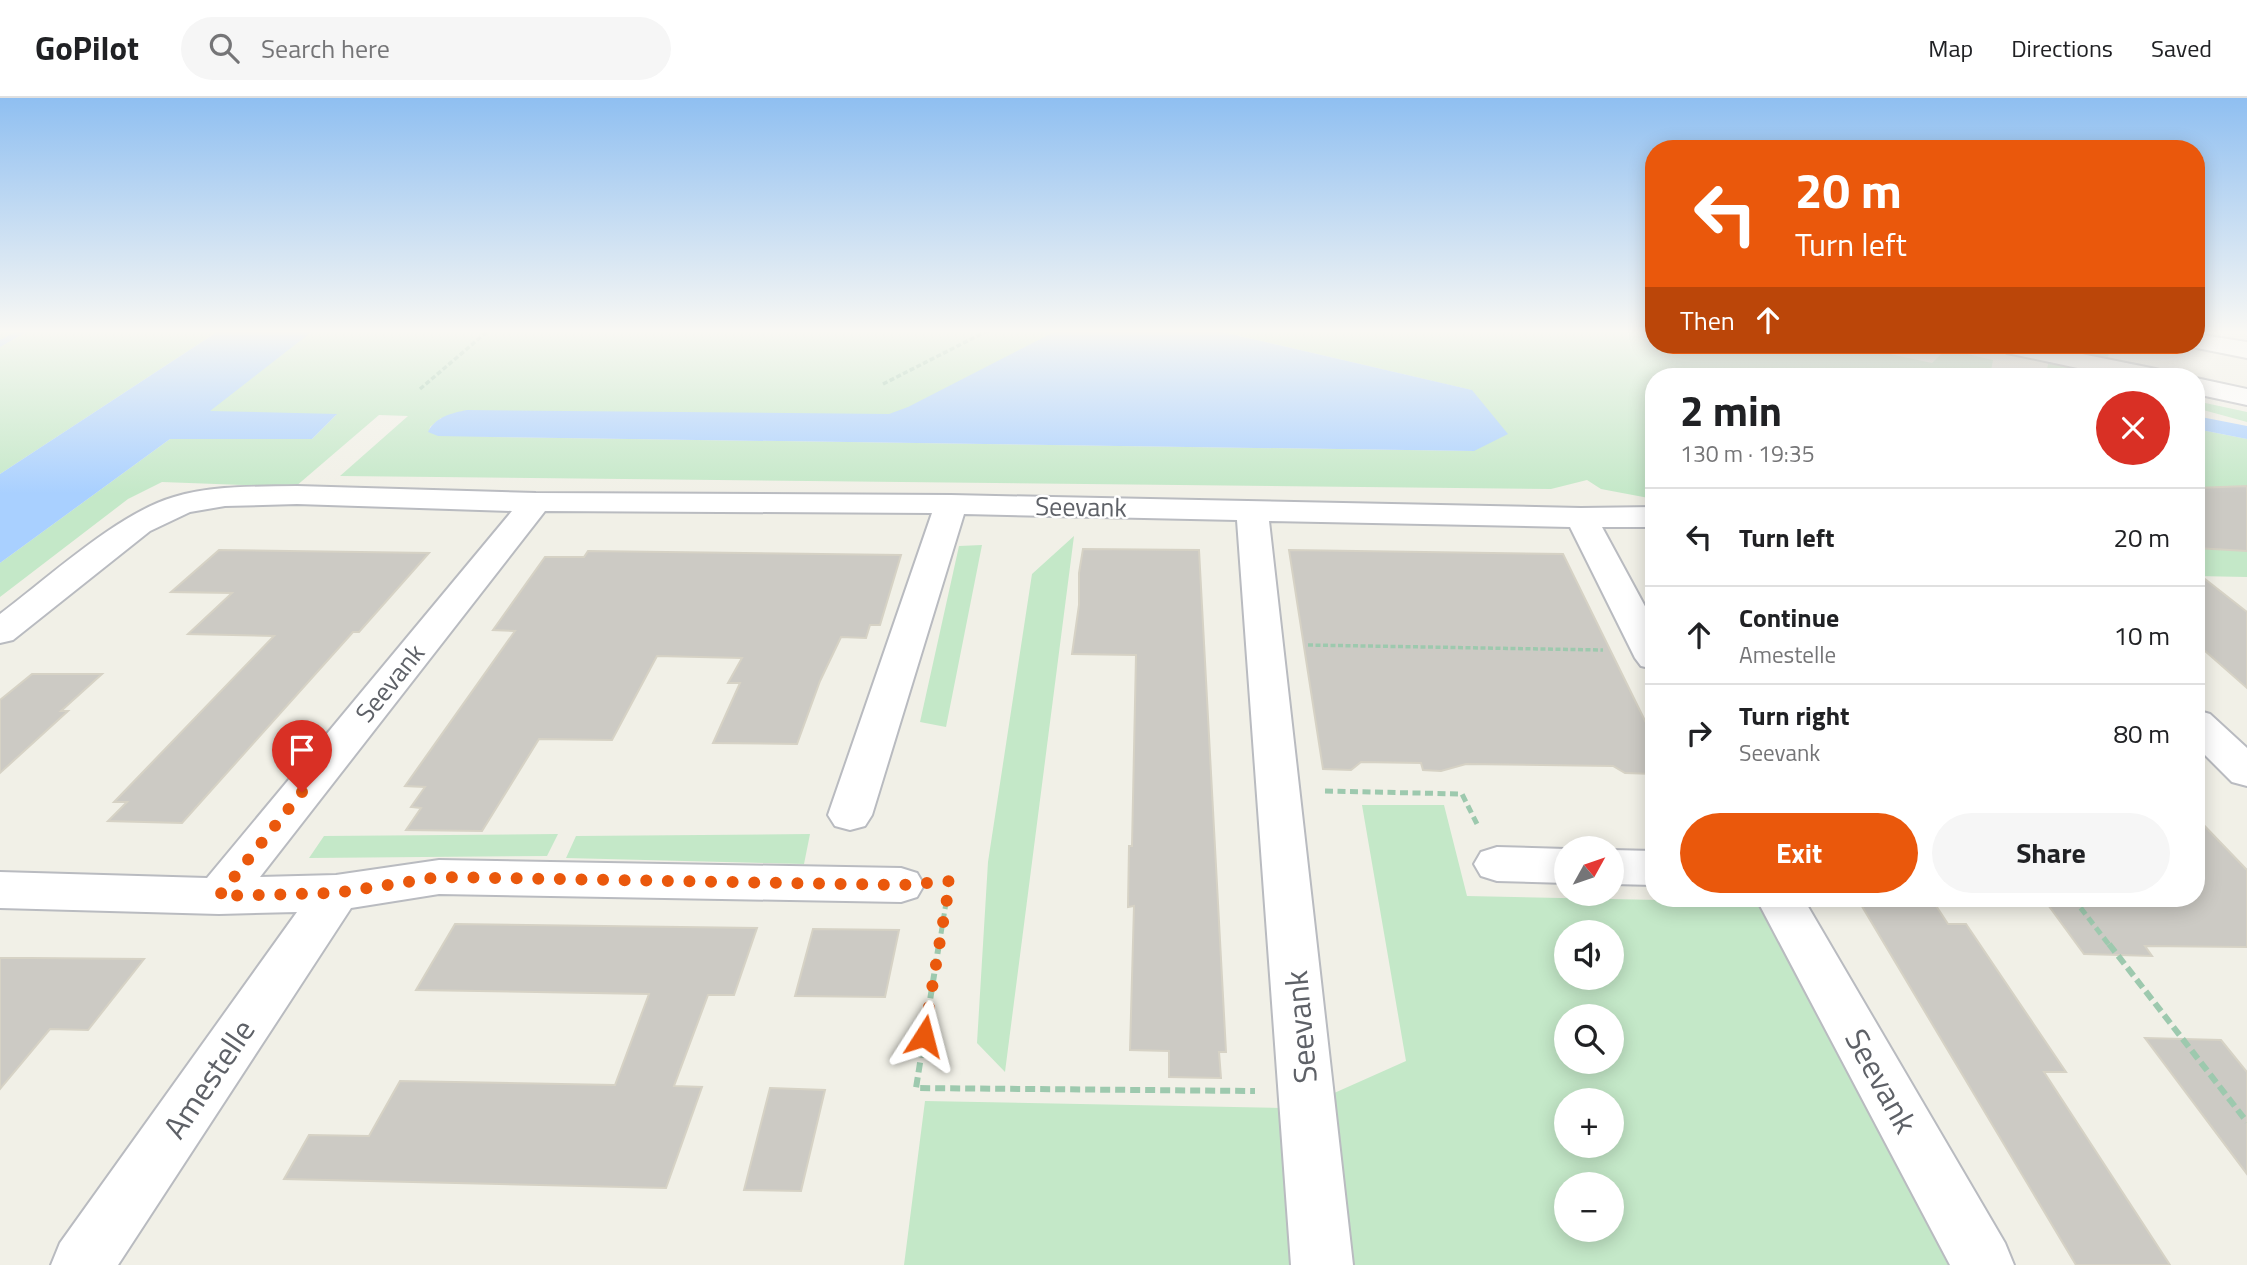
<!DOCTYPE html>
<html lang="en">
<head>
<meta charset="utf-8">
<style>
	:root { --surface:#fff; --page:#f6f6f6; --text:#202124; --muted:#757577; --line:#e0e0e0; --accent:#ea580c }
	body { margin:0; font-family:"Titillium Web",sans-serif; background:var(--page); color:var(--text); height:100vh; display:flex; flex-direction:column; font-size:26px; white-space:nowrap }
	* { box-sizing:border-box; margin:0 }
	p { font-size:23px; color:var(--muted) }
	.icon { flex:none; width:38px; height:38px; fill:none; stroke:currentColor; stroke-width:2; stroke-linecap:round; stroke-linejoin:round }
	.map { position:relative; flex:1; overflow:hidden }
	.sheet { position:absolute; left:1645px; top:270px; width:560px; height:539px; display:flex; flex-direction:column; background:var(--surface); border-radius:28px; box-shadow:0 4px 18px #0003 }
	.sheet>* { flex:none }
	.top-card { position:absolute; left:1645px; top:42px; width:560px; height:214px; border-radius:28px; box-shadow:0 4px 18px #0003; background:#ea580c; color:#fff; overflow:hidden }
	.needle { width:46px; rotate:50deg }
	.fabs { position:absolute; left:1554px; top:738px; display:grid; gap:14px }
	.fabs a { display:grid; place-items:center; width:70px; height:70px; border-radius:50%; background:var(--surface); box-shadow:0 4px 18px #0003; font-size:35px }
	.pin { position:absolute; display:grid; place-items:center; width:60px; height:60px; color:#fff; margin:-72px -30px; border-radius:50% 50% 50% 0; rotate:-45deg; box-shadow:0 0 7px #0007 }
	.pin .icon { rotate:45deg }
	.me { position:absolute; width:77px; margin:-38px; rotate:9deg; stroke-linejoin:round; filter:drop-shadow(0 0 5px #0008) }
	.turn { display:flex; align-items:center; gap:24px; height:147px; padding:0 35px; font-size:32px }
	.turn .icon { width:91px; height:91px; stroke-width:2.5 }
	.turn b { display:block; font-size:49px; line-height:60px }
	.then { display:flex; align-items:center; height:66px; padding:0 35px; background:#0003; gap:14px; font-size:26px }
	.round { display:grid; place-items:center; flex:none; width:74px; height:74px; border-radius:37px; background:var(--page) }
	.summary { display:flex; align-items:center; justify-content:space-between; height:119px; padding:0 35px }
	h1 { font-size:42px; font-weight:700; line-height:52px }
	.cta { display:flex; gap:14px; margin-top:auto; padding:14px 35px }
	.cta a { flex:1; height:80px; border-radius:42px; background:var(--accent); color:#fff; font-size:28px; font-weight:700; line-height:80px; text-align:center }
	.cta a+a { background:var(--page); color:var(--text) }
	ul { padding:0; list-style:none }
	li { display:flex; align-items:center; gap:21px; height:98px; padding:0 35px; border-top:2px solid var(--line) }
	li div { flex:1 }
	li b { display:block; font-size:26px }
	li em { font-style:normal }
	header { display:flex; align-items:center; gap:42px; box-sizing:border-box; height:98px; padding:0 35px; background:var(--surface); border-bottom:2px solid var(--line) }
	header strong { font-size:33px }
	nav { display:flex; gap:38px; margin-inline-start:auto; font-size:24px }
	.search { width:490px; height:63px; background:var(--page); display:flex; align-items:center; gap:18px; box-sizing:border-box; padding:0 24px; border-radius:38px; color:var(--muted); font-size:26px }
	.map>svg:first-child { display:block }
	.green { fill:#c4e8c8; fill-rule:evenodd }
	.water { fill:#a9d0ff }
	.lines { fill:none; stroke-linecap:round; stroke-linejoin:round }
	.stream { fill:#a9d0ff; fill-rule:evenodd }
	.building { fill:#cccac4; stroke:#d6d2c5; stroke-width:2 }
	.minor-casing { stroke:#b9bbc0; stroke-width:4 }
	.path-far2 { stroke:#9dc9ae; stroke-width:3.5; stroke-dasharray:5 2.5; stroke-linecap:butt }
	.path-far1 { stroke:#9dc9ae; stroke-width:5; stroke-dasharray:8 4.5; stroke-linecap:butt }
	.path { stroke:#9dc9ae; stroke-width:6; stroke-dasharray:10 5; stroke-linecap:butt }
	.minor { fill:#fff; fill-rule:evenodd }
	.route { stroke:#ea580c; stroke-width:12; stroke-dasharray:0 21.6 }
	.labels { text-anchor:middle; stroke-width:5; stroke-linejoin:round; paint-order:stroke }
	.street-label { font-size:26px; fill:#5e6167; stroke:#fff }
	.near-street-label { font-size:32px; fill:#5e6167; stroke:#fff }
</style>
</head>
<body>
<header>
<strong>GoPilot</strong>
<div class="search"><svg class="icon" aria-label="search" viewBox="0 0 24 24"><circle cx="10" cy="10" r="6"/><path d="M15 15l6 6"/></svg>Search here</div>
<nav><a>Map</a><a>Directions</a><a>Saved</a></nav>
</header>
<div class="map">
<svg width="2247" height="1167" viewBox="0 0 2247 1167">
	<rect width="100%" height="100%" fill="#f1f0e7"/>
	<path class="green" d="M 0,232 L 220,232 L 0,376 Z
		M 307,232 L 1071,232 L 910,323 L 441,320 L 430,329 L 429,334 L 490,339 L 1474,353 L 1471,292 L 1214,232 L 1654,232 L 1654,247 L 1858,247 L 1857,249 L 1932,265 L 1946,251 L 1993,262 L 1990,278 L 1654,278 L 1654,401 L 1601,391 L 1587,382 L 1551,391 L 340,378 L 408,318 L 379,317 L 295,389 L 162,384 L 128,401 L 0,499 L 0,465 L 170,341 L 312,341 L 336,317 L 198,315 Z
		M 2050,247 L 2111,247 L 2107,263 L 2049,250 Z
		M 2049,263 L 2101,274 L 2102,278 L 2045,278 Z
		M 2196,303 L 2247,314 L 2247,324 L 2196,310 Z
		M 2196,331 L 2247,341 L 2247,479 L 2196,478 Z
		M 1074,438 L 1005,974 L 977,945 L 988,764 L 1032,476 Z
		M 982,447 L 946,629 L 920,624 L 959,448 Z
		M 1362,707 L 1444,707 L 1467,798 L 1758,804 L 1775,822 L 1948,1167 L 1352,1167 L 1332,996 L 1406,963 ZM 1566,835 L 1612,835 L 1612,880 L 1566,880 ZM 1566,919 L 1612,919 L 1612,964 L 1566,964 ZM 1566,1003 L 1612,1003 L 1612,1048 L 1566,1048 ZM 1566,1087 L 1612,1087 L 1612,1132 L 1566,1132 Z
		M 558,736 L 547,758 L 309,760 L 324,738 Z
		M 810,736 L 804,766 L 566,760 L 576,738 Z
		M 925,1003 L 1282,1010 L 1296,1167 L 904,1167 Z"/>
	<path class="water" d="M 220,232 L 314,232 L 210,313 L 337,316 L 312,341 L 170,341 L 0,465 L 0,376 Z
		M 1058,232 L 1214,232 L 1472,292 L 1508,336 L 1474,353 L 490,339 L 438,338 L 428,334 C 435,319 452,315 467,312 L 889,316 L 908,309 Z
		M 2196,318 L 2247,328 L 2247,341 L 2196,331 Z"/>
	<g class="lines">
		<path class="stream" d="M 19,232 L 30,232 L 0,249 L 0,242 Z"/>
	</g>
	<path class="building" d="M 2247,388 L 2247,453 L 2196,450 L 2196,390 Z
		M 1083,451 L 1199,452 L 1226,954 L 1219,954 L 1221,980 L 1169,979 L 1169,953 L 1130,952 L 1134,808 L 1128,809 L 1129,748 L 1132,748 L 1136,557 L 1072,556 L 1079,507 L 1079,475 Z
		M 219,452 L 429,455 L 359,534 L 353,534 L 182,725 L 108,723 L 127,704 L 114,704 L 274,538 L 188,536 L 232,495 L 171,494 Z
		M 1289,452 L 1563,456 L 1654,641 L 1654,676 L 1625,675 L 1613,668 L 1466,666 L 1441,673 L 1423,672 L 1421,665 L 1361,664 L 1351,672 L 1323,671 Z
		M 588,453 L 901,457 L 880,527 L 870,527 L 866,540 L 841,539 L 820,583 L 797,646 L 713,645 L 740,585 L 728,585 L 742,560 L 657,558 L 612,642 L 539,641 L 482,733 L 406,732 L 421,710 L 411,709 L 425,689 L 405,688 L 515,533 L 493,532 L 545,459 L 584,459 Z
		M 2196,474 L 2247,514 L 2247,590 L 2196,545 Z
		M 32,576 L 102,576 L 61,613 L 68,613 L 0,675 L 0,602 Z
		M 2196,719 L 2247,772 L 2247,849 L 2145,848 L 2152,858 L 2084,856 L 2043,800 L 2196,800 Z
		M 1857,800 L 1931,800 L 1948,826 L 1966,826 L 2066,974 L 2044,974 L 2170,1167 L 2076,1167 Z
		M 455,826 L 757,830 L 734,897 L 708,897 L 674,988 L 702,989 L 666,1090 L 284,1081 L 309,1037 L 369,1038 L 400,983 L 615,987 L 649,896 L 416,892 Z
		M 813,831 L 899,832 L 885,899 L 795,898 Z
		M 0,860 L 31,860 L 144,861 L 88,932 L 50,931 L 0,991 Z
		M 2145,940 L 2221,942 L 2247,974 L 2247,1076 Z
		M 770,990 L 825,992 L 801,1093 L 744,1092 Z"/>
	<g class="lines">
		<defs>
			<path id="minor" d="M 2196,236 L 2247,244 L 2247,260 L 2187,248 L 2196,247 Z
				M 2006,247 L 2037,247 L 2151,270 L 2160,272 L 2164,278 L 2115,278 L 2007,255 L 2003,250 Z
				M 2196,280 L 2247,291 L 2247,307 L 2196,296 Z
				M 297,388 L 536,395 L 951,397 L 1581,410 L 1654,409 L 1654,429 L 1602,429 L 1654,525 L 1654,571 L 1641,568 L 1635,560 L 1570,429 L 1269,423 L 1353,1167 L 1291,1167 L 1237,422 L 964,416 L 872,717 L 865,728 L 850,732 L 835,728 L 828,717 L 932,415 L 545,413 L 260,779 L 336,777 L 439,762 L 901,770 L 917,775 L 924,787 L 917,799 L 901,804 L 439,796 L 351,810 L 118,1167 L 51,1167 L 60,1145 L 297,814 L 219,816 L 0,810 L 0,774 L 207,780 L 512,413 L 297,406 L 225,408 L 190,414 L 150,433 L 13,542 L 0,545 L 0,516 C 48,480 118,415 174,399 C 213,387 256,389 297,388 Z
				M 2196,612 L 2210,616 L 2247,650 L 2247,688 L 2232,684 L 2196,648 Z
				M 1497,749 L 1566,751 L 1566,785 L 1497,783 L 1481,778 L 1474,766 L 1481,754 Z
				M 1612,752 L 1654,753 L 1654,787 L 1612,786 Z
				M 1756,800 L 1803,800 L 2005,1145 L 2014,1167 L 1950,1167 Z"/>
		</defs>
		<use href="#minor" class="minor-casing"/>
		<path class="path-far2" d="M 883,286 L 989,232
			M 420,291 L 489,232
			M 1308,547 L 1603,552"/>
		<path class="path-far1" d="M 1325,693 L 1462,696 L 1478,728
			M 2073,800 L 2110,848
			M 939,848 L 946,805"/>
		<path class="path" d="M 939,846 L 916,990 L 1255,993
			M 2109,846 L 2247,1024"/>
		<use href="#minor" class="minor"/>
	</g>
	<linearGradient id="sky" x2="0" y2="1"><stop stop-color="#8fbff1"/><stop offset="0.59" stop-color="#f9f8f4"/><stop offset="1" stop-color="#f9f8f4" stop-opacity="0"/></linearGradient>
	<rect width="2247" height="396" fill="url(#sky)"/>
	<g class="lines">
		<path class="route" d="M 302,694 L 219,798 L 336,795 L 439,779 L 901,787 L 950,783 L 924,938"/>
	</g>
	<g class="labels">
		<g class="street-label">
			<text transform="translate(1081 409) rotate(1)" y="9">Seevank</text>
			<text transform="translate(390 585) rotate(-51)" y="9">Seevank</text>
		</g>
		<g class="near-street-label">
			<text transform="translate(1301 929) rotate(-95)" y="11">Seevank</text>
			<text transform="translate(209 981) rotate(-56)" y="11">Amestelle</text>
			<text transform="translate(1881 983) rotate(61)" y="11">Seevank</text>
		</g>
	</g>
</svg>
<div class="fabs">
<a><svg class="needle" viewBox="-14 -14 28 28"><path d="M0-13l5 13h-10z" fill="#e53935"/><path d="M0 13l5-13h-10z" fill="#757577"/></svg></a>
<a><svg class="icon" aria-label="sound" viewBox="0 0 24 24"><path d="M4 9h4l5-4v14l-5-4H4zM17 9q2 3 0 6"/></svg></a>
<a><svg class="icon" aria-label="search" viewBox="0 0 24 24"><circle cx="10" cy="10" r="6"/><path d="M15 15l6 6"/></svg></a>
<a>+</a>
<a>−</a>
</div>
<div class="pin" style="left:302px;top:694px;background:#d93025"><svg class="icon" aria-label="arrive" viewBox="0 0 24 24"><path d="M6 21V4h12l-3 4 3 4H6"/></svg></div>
<svg class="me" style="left:924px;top:938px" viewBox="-20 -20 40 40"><path d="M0-17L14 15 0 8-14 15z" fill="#ea580c" stroke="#fff" stroke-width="4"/></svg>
<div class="top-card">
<div class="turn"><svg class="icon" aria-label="left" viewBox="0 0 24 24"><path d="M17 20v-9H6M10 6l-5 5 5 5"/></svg><div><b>20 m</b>Turn left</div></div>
<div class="then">Then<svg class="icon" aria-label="ahead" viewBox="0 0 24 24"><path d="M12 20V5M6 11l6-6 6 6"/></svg></div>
</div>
<section class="sheet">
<div class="summary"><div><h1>2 min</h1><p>130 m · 19:35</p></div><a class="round" style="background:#d93025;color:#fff"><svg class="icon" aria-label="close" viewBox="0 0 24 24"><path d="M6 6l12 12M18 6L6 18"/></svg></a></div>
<ul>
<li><svg class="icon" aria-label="left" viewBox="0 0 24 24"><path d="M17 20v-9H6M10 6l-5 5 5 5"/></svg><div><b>Turn left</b></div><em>20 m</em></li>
<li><svg class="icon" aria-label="ahead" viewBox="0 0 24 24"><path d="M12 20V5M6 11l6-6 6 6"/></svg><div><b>Continue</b><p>Amestelle</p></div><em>10 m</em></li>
<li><svg class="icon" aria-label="right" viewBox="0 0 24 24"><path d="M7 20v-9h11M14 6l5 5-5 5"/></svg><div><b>Turn right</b><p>Seevank</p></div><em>80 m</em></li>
</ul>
<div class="cta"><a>Exit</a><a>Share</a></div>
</section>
</div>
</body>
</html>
